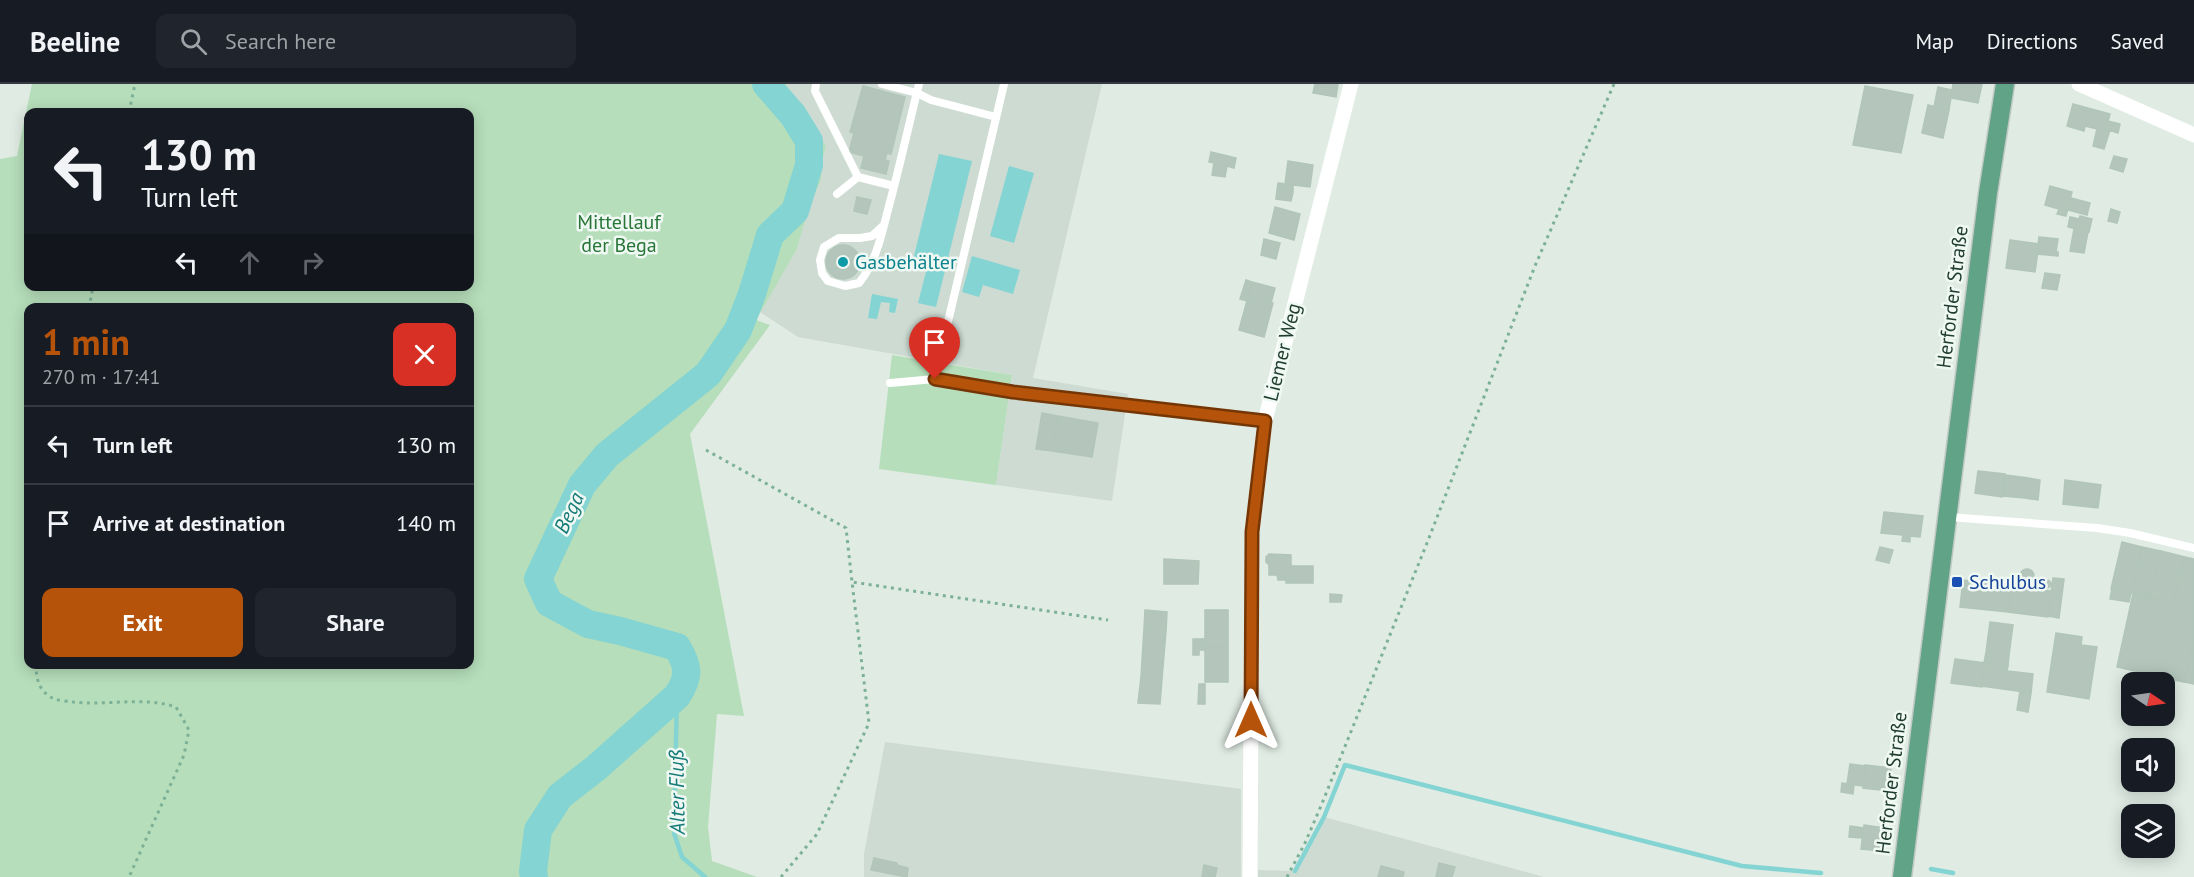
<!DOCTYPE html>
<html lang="en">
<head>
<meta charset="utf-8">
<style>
	:root { --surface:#171b24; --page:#20242c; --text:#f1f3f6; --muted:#9ea1a6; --line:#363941; --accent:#b45309 }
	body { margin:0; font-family:"PT Sans",sans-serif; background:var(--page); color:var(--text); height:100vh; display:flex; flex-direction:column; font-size:22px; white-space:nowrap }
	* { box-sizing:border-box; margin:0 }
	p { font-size:20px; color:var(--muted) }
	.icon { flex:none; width:33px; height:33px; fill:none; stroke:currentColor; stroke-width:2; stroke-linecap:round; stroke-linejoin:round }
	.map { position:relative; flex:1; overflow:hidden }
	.drawer { position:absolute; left:24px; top:219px; width:450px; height:366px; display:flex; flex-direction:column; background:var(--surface); border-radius:12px; box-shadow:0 3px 15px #0003 }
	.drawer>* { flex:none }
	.banner { position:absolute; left:24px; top:24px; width:450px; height:183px; border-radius:12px; box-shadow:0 3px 15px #0003; background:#171b24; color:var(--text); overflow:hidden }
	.needle { width:39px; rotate:103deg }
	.buttons { position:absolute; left:2121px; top:588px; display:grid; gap:12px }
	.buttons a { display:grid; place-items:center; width:54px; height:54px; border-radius:12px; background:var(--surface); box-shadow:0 3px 15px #0003; font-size:30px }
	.pin { position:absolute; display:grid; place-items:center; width:51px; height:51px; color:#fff; margin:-62px -26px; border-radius:50% 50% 50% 0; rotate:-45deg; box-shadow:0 0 6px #0007 }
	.pin .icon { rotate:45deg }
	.me { position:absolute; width:66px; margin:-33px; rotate:0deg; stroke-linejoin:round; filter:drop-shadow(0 0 4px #0008) }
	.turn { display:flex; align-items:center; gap:21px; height:126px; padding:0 18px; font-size:27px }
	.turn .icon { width:78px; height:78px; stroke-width:2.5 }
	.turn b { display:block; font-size:42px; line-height:51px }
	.lanes { display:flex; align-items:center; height:57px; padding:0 18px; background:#0003; justify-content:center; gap:30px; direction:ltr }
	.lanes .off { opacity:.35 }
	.round { display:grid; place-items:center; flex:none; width:63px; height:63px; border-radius:12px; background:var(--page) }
	.summary { display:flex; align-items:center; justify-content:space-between; height:102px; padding:0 18px }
	h1 { font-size:36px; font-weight:700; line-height:45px; color:var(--accent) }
	.primary-button { display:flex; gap:12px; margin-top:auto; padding:12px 18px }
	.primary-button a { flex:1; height:69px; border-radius:12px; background:var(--accent); color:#fff; font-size:24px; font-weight:700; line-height:69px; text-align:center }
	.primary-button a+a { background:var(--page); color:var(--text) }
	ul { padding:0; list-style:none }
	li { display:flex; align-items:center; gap:18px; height:78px; padding:0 18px; border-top:2px solid var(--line) }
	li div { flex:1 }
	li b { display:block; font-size:22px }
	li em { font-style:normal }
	header { display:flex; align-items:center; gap:36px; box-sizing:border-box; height:84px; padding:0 30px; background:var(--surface); border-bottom:2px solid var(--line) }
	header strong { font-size:28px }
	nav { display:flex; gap:33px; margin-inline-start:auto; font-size:21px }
	.search { width:420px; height:54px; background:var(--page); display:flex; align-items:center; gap:15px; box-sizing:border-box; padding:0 21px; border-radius:12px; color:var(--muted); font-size:22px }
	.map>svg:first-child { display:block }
	.built { fill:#cddbd2 }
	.green { fill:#b6deba; fill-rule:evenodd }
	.water { fill:#83d4d2 }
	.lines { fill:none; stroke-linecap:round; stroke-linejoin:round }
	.stream { stroke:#83d4d2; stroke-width:4.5 }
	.river { stroke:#83d4d2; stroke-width:28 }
	.building { fill:#b4c6bc; stroke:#b1c5b9; stroke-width:1.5 }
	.primary-casing { stroke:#c0c8c5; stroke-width:21 }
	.path { stroke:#7db197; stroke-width:3; stroke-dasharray:3 4.5; stroke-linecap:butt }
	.service { stroke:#fff; stroke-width:8 }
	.minor { stroke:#fff; stroke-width:15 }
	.primary { stroke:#61a386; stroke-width:18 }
	.route-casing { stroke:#753606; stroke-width:15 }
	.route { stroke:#b45309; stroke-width:10 }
	.culture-dot { fill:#0f9aa8; stroke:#eff8f2; stroke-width:2 }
	.transit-dot { fill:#1a4fb4; stroke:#eff8f2; stroke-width:2 }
	.labels { text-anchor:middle; stroke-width:5; stroke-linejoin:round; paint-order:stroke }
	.park-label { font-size:20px; fill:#277537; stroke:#eff8f2 }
	.culture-label { font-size:20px; fill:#0d838f; stroke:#eff8f2; text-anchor:start }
	.street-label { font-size:20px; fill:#1f3c2f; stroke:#eff8f2 }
	.transit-label { font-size:20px; fill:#164399; stroke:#eff8f2; text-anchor:start }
	.water-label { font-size:21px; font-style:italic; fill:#167b79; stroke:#eff8f2 }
</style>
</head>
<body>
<header>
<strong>Beeline</strong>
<div class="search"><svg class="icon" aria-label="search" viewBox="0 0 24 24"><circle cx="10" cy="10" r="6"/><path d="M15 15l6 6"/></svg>Search here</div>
<nav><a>Map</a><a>Directions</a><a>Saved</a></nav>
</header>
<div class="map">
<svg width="2194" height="793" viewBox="0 0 2194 793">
	<rect width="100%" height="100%" fill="#dfebe3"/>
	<path class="built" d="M 786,0 L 1102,0 L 1033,294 L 1128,310 L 1112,417 L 996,401 L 1012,291 L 798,253 L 760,228 L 797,165 L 826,62 Z
		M 885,658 L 1241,705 L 1241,793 L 864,793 L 864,770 Z
		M 1324,733 L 1544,793 L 1258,793 L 1258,786 L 1295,787 Z"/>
	<path class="green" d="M 32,0 L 786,0 L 826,62 L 822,77 L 821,95 L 807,130 L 797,165 L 756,236 L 770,241 L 690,350 L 744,632 L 717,630 L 708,743 L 712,777 L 757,793 L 0,793 L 0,75 L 17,72 ZM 28,28 L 470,28 L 470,202 L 28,202 ZM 28,224 L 470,224 L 470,580 L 28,580 Z
		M 892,271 L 1012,291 L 996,401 L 879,385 Z"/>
	<path class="water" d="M 939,70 L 972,77 L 936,223 L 918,219 L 928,180 L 913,176 Z
		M 1009,82 L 1034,89 L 1014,159 L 990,152 Z
		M 972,172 L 1020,186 L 1013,210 L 983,201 L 979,213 L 962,208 Z
		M 872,210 L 898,215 L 895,229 L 889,228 L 890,219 L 881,218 L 877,235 L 868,234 Z"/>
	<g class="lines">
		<path class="stream" d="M 677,612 L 674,749 L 682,773 L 705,793
			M 1931,785 L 1953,789
			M 1295,787 L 1324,733 L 1345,681 L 1742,782 L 1821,789"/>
		<path class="river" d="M 534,793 L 533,787 L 538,746 L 560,712 L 596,684 L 677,612 C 690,592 689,583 677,563 L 620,547 L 588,540 L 549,519 L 538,495 L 582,401 L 607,371 L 708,290 L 738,246 L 752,210 L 770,151 L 795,127 L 809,81 L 809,57 L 793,31 L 766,0"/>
	</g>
	<path class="building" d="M 1315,0 L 1338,0 L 1336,13 L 1313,9 Z
		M 1953,0 L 1982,0 L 1978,19 L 1951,14 Z
		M 863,2 L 905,13 L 891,70 L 887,69 L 885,76 L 889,77 L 886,90 L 861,84 L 864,72 L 849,68 L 854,49 L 850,48 Z
		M 1865,2 L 1913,11 L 1901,69 L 1853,61 Z
		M 1938,3 L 1952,6 L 1949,26 L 1934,23 Z
		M 2073,20 L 2110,30 L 2106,45 L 2110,46 L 2104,65 L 2093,62 L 2097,45 L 2085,42 L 2084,47 L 2067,42 Z
		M 1928,21 L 1949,26 L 1943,54 L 1922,49 Z
		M 2108,37 L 2120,40 L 2118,49 L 2106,45 Z
		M 1211,68 L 1236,74 L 1234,84 L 1227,82 L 1225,93 L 1212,91 L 1214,79 L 1209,78 Z
		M 2114,72 L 2127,75 L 2123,88 L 2110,84 Z
		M 1288,77 L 1313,81 L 1310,103 L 1285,100 Z
		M 1278,99 L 1293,101 L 1293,108 L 1277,106 Z
		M 2050,102 L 2072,108 L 2066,132 L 2057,130 L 2059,125 L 2045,121 Z
		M 1277,106 L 1293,108 L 1291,117 L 1276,115 Z
		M 857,113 L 871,116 L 867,130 L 854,127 Z
		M 2071,114 L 2090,119 L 2087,131 L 2068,126 Z
		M 1275,123 L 1300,130 L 1294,156 L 1269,149 Z
		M 2111,125 L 2120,128 L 2117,139 L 2108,137 Z
		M 2080,132 L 2092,135 L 2089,148 L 2068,143 L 2070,133 L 2079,135 Z
		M 2074,145 L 2088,148 L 2084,169 L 2070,167 Z
		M 2039,153 L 2058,155 L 2056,168 L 2058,168 L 2058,172 L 2037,170 Z
		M 1264,155 L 1280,159 L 1276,175 L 1261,171 Z
		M 2010,156 L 2039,160 L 2035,188 L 2006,184 Z
		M826 178a17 17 0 1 1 34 0a17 17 0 1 1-34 0Z
		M 2045,189 L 2060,191 L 2057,206 L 2042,204 Z
		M 1246,196 L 1252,198 L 1247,217 L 1240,215 Z
		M 1252,198 L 1275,204 L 1271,219 L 1248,213 Z
		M 1248,213 L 1273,219 L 1264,253 L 1239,246 Z
		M 1042,329 L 1058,332 L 1053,367 L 1036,365 Z
		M 1058,332 L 1098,339 L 1092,373 L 1053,367 Z
		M 1978,387 L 2005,390 L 2002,413 L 1975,409 Z
		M 2005,391 L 2028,394 L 2025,414 L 2003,412 Z
		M 2028,394 L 2040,396 L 2038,416 L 2025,414 Z
		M 2065,396 L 2101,401 L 2098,424 L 2063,420 Z
		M 1884,428 L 1923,432 L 1920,453 L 1910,452 L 1910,458 L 1902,457 L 1903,451 L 1881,449 Z
		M 2122,458 L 2142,463 L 2132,509 L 2111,505 Z
		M 1880,463 L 1893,466 L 1889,479 L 1876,476 Z
		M 2142,463 L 2161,467 L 2150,513 L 2132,509 Z
		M 2161,467 L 2185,473 L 2174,519 L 2150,513 Z
		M 1269,470 L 1291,471 L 1291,499 L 1286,499 L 1286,496 L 1278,496 L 1277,491 L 1269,491 L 1269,481 L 1266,478 L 1266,473 Z
		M 2185,473 L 2194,475 L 2194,557 L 2184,598 L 2117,583 L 2133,510 L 2174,519 Z
		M 1164,475 L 1199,477 L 1198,500 L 1164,500 Z
		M 1291,482 L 1313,482 L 1313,499 L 1291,499 Z
		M2020 492a7 7 0 1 1 14 0a7 7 0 1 1-14 0Z
		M 2053,494 L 2064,495 L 2059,534 L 2048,532 Z
		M2043 500a4 4 0 1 1 8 0a4 4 0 1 1-8 0Z
		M 1963,496 L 2011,502 L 2008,528 L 1960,523 Z
		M 2011,502 L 2051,507 L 2048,533 L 2008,528 Z
		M 2112,505 L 2131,509 L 2129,518 L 2110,515 Z
		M 1330,510 L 1342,511 L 1341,518 L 1330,518 Z
		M 1145,526 L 1167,528 L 1166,547 L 1144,545 Z
		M 1205,526 L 1228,526 L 1228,548 L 1205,548 Z
		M 1990,538 L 2013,541 L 2009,571 L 1986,568 Z
		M 1144,545 L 1166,547 L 1162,595 L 1141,593 Z
		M 1205,548 L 1228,548 L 1228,563 L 1205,563 Z
		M 2056,549 L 2082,553 L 2081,561 L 2097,563 L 2089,615 L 2047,608 Z
		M 1193,555 L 1205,555 L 1204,566 L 1199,566 L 1199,571 L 1193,571 Z
		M 2194,557 L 2194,600 L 2184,598 Z
		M 1205,563 L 1228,563 L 1228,598 L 1205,598 Z
		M 1986,568 L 2009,571 L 2008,582 L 1984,579 Z
		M 1955,575 L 1985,579 L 1982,603 L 1951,599 Z
		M 1985,579 L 2008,582 L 2007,587 L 2033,590 L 2031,609 L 1982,602 Z
		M 1141,593 L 1162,595 L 1160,620 L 1138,619 Z
		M 1199,600 L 1205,600 L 1205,620 L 1198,620 Z
		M 2020,607 L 2031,609 L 2028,628 L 2017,626 Z
		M 1850,680 L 1865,682 L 1863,702 L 1847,700 Z
		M 1865,681 L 1891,684 L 1889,707 L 1863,704 Z
		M 1842,699 L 1854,701 L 1853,710 L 1841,708 Z
		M 1864,741 L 1884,744 L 1882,767 L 1861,765 Z
		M 1850,742 L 1863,744 L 1862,754 L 1849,753 Z
		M 874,774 L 897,779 L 897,781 L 908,784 L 907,793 L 871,786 Z
		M 1439,779 L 1455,783 L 1452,793 L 1436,793 Z
		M 1204,781 L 1217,784 L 1215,793 L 1202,793 Z
		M 1381,782 L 1404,788 L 1403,793 L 1378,793 Z"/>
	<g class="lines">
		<defs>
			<path id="primary" d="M 1902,793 L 1988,109 L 2005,0"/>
		</defs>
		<use href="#primary" class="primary-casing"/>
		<path class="path" d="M 129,28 L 135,0
			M 89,224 L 93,202
			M 706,366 L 846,444 L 852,498
			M 36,580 C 36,595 39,609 55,615 C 60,617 68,617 73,618 C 107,622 143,612 176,623 L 189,646 L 184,671 L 129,793
			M 781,793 L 817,750 L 869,639 L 852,498 L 1108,536
			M 1287,793 L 1305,759 L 1321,722 L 1427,459 L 1535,182 L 1614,0"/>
		<path class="service" d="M 816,0 L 815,7 L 858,93
			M 882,0 L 917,9 L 931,16 L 996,33
			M 837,110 L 858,93 L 894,102
			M 884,141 L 872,152 L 860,154 L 839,154 L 824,163 L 820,176 L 822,189 L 828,197 L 845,202 L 859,199 C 877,177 882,148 889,122 C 900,81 909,40 919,0
			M 947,242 L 1004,0
			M 890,299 L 935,295 L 1013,308 L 1265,337
			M 1948,433 L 2097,444 L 2130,449 L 2194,464"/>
		<path class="minor" d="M 2079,0 L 2194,51
			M 1250,793 L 1252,448 L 1265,337 L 1351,0"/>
		<use href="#primary" class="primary"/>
	</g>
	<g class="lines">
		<defs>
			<path id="route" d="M 935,295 L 1013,308 L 1265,337 L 1252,448 L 1251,636"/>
		</defs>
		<use href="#route" class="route-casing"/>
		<use href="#route" class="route"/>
	</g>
	<circle class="culture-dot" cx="843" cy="178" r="6"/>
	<rect class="transit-dot" x="1951" y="492" width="12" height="12" rx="3"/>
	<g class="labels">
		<g class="park-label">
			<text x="619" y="145">Mittellauf<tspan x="619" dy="23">der Bega</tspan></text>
		</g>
		<g class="culture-label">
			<text x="855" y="185">Gasbehälter</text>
		</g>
		<g class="street-label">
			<text transform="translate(1952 213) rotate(-83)" y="7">Herforder Straße</text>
			<text transform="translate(1282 268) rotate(-76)" y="7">Liemer Weg</text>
			<text transform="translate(1891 699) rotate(-83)" y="7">Herforder Straße</text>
		</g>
		<g class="transit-label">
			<text x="1969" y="505">Schulbus</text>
		</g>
		<g class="water-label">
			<text transform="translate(569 429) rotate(-65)" y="7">Bega</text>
			<text transform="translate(677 708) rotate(-91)" y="7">Alter Fluß</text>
		</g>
	</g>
</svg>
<div class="buttons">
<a><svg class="needle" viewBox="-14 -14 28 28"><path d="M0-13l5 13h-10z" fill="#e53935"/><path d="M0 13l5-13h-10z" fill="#9ea1a6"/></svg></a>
<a><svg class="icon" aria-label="sound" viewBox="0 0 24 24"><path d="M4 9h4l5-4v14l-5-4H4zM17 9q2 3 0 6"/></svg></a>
<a><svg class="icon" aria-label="layers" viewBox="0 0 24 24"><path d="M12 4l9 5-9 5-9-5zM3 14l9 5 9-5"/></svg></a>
</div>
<div class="pin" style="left:935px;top:295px;background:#d93025"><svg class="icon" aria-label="arrive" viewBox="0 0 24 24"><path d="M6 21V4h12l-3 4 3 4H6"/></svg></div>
<svg class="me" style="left:1251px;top:636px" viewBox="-20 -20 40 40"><path d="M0-17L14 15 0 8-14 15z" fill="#b45309" stroke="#fff" stroke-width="4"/></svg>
<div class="banner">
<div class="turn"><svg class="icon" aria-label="left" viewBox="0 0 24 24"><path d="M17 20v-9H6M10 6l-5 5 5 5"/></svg><div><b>130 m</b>Turn left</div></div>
<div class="lanes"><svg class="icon" aria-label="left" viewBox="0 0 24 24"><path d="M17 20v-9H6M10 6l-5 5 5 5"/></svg><svg class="icon off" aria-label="ahead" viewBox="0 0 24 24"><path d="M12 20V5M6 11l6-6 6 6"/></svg><svg class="icon off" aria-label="right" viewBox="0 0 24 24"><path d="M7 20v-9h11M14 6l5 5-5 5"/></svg></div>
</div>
<section class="drawer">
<div class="summary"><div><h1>1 min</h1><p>270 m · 17:41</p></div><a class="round" style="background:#d93025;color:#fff"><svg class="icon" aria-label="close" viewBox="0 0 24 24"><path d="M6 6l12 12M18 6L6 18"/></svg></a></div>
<ul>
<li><svg class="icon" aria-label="left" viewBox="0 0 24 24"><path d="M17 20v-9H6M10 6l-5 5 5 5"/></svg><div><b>Turn left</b></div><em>130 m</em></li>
<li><svg class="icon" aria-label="arrive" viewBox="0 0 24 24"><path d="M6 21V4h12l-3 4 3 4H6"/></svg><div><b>Arrive at destination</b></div><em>140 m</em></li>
</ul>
<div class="primary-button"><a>Exit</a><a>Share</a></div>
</section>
</div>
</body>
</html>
